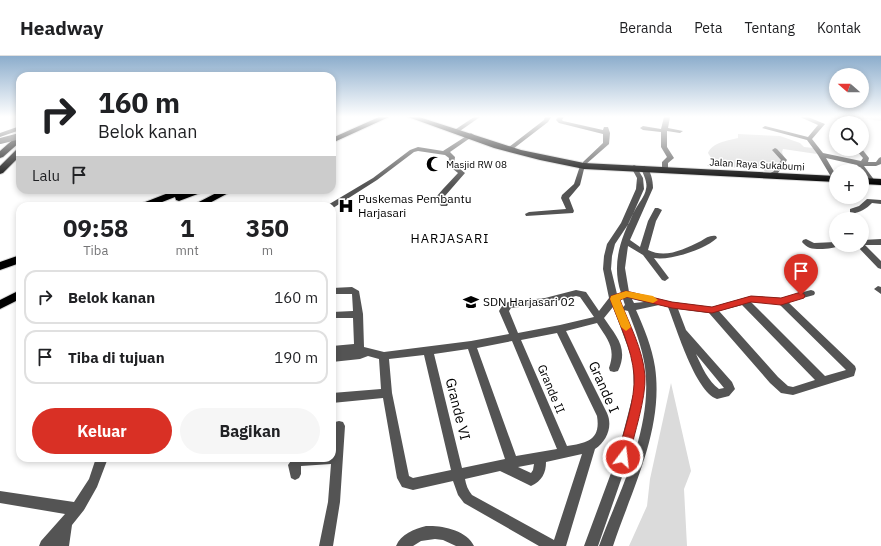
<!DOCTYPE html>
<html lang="id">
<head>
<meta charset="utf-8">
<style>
	:root { --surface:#fff; --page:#f6f6f6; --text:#202124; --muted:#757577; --line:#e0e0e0; --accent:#d93025 }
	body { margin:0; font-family:"IBM Plex Sans",sans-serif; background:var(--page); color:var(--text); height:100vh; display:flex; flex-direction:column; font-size:15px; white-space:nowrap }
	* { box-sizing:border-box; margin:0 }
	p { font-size:13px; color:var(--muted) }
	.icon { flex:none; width:22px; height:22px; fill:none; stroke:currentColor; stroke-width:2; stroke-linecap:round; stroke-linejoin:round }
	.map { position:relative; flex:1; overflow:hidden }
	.drawer { position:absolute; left:16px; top:146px; width:320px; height:260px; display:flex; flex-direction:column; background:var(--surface); border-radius:12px; box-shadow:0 2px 6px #0003 }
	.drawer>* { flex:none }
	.hud { position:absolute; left:16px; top:16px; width:320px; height:122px; border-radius:12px; box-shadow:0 2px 6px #0003; background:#fff; color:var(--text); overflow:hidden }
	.needle { width:26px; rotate:290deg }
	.tools { position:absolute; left:829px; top:12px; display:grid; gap:8px }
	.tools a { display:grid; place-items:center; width:40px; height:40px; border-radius:50%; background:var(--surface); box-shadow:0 2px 6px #0003; font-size:20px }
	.pin { position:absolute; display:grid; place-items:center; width:34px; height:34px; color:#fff; margin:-41px -17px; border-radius:50% 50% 50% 0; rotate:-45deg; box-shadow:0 0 4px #0007 }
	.pin .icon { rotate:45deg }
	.me { position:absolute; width:44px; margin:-22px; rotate:15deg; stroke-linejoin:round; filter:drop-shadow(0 0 3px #0008) }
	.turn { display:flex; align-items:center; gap:14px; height:84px; padding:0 16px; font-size:18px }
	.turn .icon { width:52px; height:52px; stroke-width:2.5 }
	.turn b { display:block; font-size:28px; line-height:34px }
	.then { display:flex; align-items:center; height:38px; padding:0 16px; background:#0003; gap:8px; font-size:15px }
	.eta { display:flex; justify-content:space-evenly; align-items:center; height:68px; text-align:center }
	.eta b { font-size:24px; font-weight:800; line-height:28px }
	.primary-button { display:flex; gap:8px; margin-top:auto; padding:8px 16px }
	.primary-button a { flex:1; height:46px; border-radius:24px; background:var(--accent); color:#fff; font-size:16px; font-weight:800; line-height:46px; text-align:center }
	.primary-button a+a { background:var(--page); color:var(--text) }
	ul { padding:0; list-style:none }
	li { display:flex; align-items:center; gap:12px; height:54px; margin:0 8px 6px; padding:0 8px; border:2px solid var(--line); border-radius:12px }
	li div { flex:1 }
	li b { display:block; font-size:15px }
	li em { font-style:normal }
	header { display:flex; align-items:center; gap:24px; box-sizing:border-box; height:56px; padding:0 20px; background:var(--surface); border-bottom:1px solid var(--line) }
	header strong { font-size:19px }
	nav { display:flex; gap:22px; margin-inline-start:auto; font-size:14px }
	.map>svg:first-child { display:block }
	.green { fill:#dbdbdb }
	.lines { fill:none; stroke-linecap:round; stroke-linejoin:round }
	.highway-casing { stroke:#dbdbdb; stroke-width:2 }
	.minor { fill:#545454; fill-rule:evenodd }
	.highway { fill:#000; fill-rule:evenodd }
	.minor-bridge { stroke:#545454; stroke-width:6 }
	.route { fill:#d93025; stroke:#8d1f18 }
	.slow { fill:#f59e0b }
	.labels { text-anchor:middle; stroke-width:3; stroke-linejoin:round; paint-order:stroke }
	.far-poi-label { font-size:10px; fill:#000; stroke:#fff; text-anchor:start }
	.far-street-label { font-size:10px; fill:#000; stroke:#fff }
	.poi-label { font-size:12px; fill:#000; stroke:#fff; text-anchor:start }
	.street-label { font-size:12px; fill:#000; stroke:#fff }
	.neighbourhood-label { font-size:13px; letter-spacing:1px; fill:#000; stroke:#fff }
	.near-street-label { font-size:14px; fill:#000; stroke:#fff }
</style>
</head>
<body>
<header>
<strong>Headway</strong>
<nav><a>Beranda</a><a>Peta</a><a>Tentang</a><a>Kontak</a></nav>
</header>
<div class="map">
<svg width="881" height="490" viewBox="0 0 881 490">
	<rect width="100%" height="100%" fill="#fff"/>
	<path class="green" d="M 827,61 L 881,61 L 881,65 L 859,62 L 851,67 Z
		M 738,78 L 780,80 L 800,87 L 804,91 L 814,92 L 817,98 L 783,93 L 782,96 L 785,104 C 779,111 775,116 766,117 L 763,113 L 707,110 L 713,105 L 708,97 C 713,86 727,85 738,82 Z
		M 671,327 L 691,415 L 684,433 L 687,490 L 629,490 L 647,450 L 650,423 Z"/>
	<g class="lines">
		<defs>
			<path id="highway" d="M 379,61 L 389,61 L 332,87 L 332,82 Z
				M 408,61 L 419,61 L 521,94 L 584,107 L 836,120 L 836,126 L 584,113 L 540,104 L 494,92 Z
				M 17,80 L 20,80 L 20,86 L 3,101 L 0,102 L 0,95 Z
				M 20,92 L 20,100 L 3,117 L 0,118 L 0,110 L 17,93 Z
				M 862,122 L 881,123 L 881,129 L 862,128 Z
				M 176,134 L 205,134 L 203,136 L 179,145 L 176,144 L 175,141 L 152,150 L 138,150 L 140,148 Z
				M 222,134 L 234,134 L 204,150 L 191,150 Z
				M 20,199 L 20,207 L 0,214 L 0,206 Z
				M 20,234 L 20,243 L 0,253 L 0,244 Z"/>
		</defs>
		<use href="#highway" class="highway-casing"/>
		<path class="minor" d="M 474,61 L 480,61 L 457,77 L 453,77 L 453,75 Z
			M 545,61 L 551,61 L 548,66 L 513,93 L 509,93 L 509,91 L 544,64 Z
			M 558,61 L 564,61 L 562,64 L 563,65 L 603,74 L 604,71 L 608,71 L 610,77 L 609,88 L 585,109 L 580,129 L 569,142 L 574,155 L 573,157 L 526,160 L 525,158 L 529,156 L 566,153 L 561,142 L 562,139 L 574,128 L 580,110 L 583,108 L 583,106 L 603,87 L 603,78 L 559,67 L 556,64 Z
			M 664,61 L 670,61 L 668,72 L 683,75 L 680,77 L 667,75 L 667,91 L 674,102 L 668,107 L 668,114 L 665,116 L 662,114 L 662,106 L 667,101 L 661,91 L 661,76 L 643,74 L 640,72 L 643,70 L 661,73 Z
			M 800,61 L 808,61 L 825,68 L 812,83 L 823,97 L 861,105 L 863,102 L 856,94 L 862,93 L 869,102 L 868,106 L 876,106 L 879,102 L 881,101 L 881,108 L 876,110 L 864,110 L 875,125 L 874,126 L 870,126 L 857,109 L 826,102 L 836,119 L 836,125 L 833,124 L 818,99 L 807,84 L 762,72 L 765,70 L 808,81 L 818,69 Z
			M 20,70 L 20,74 L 0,81 L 0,77 Z
			M 471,77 L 474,79 L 473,80 L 450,96 L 455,101 L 454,108 L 465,117 L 445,140 L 445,145 L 448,148 L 447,150 L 441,150 L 437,145 L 437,140 L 443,133 L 458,117 L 448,109 L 449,102 L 445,99 L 418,95 L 414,96 L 377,124 L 333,152 L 332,150 L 326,150 L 373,122 L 410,94 L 418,91 L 443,95 Z
			M 775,92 L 777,93 L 787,104 L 778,117 L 770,121 L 767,119 L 774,115 L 781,104 L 772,94 Z
			M 634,109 L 636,110 L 643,122 L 644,133 L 629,167 L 615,188 L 612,200 L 611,213 L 617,238 L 621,237 C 611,207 621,181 635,154 C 638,148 645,140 646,133 C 648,126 643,118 641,112 L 644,110 C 651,113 653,125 653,132 L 630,184 L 640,191 L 648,165 L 655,152 L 658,152 L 662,154 L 656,165 L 648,194 C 666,203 684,193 701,185 C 706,182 710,179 716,180 L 717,182 C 706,193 670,205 654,202 L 669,222 L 665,225 L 662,224 L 643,199 L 628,190 L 625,212 L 629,236 L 672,246 L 712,251 L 751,240 L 781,242 L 811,234 L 814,235 L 815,237 L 814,239 L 788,246 L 855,310 L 856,313 L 854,320 L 793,339 L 781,337 L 770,327 L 709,257 L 678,253 L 686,274 L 732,326 L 735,333 L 729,340 L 717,343 C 695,335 677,273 668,251 L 659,249 L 636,254 C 644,272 652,291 655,311 C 664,373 632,433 613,490 L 599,490 C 620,433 653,373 645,311 C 642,291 635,273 628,255 L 624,254 L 622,252 L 625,249 L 623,243 L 619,244 L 643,305 L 644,335 L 629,401 L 598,490 L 584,490 L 617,401 L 634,335 L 633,305 L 613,251 L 604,262 C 616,280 629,292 618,315 L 614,316 L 610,315 L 609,312 C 616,292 608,284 597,267 L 566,275 L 607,357 C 613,370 607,385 595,393 L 566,490 L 539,490 L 464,447 L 458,439 L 453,425 L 413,434 L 402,431 L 397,422 L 383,342 L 332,347 L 332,337 L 381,333 L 379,303 L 368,300 L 360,303 L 332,306 L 332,298 L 348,296 L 332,298 L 332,290 L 354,288 L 353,262 L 332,262 L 332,256 L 353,255 L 352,238 L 332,238 L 332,232 L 352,231 L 359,235 L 363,258 L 364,291 L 384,296 L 471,285 L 509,278 L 499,255 L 502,250 L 508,246 L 545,242 L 576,234 L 586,236 L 599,255 L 609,242 L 603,213 L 604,200 L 607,188 L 621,167 L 636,133 L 637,122 L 631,111 ZM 576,240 L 580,241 L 594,261 L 560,269 L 518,277 L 509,255 L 511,252 L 545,248 ZM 632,243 L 644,246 L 634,247 ZM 751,246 L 779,248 L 846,314 L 825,320 ZM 742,249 L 815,324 L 793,331 L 788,330 L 778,321 L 719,255 ZM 557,277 L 597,360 C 601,384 587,387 567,390 L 521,284 ZM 512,285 L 557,393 L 516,400 L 477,292 ZM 468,293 L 505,403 L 462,412 L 434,298 ZM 696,298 L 724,332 L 719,333 C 708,325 702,311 696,298 ZM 424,299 L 451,414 L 413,422 L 409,420 L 392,337 L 389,303 ZM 582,398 L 554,484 L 472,439 C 468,434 466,429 465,423 L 500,415 L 531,430 C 542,425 546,417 546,406 ZM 534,408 L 533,414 L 531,417 L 518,411 Z
			M 867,143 L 881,144 L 881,148 L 872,147 C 866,153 859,158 850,157 L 850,153 L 859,150 Z
			M 806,183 L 814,187 L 836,186 L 836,189 L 840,189 C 835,193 817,194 810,192 C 807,191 804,188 802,186 L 803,184 Z
			M 881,183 L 881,189 L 865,189 L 881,205 L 881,213 L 878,212 L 856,189 L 862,189 L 862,184 Z
			M 878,230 L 881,231 L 881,238 L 874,233 Z
			M 339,365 L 343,366 L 345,370 L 340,446 L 333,490 L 319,490 L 328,446 L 331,408 L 301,410 L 301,418 L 299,422 L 295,424 L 291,422 L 288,409 L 293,402 L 332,402 L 333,370 L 335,366 Z
			M 96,402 L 108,402 L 97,431 L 84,454 L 72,469 L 69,490 L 39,490 L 41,485 L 65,458 L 0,447 L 0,435 L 74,446 L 89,423 Z
			M 426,470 C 441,469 467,474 474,490 L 456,490 L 443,484 L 435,483 L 421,485 L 413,490 L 396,490 C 401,478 414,473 426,470 Z"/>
		<use href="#highway" class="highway"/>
		<path class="minor-bridge" d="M 0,85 L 20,80"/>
	</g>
	<linearGradient id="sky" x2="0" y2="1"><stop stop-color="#8cadcc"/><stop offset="0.47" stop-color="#fff"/><stop offset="1" stop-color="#fff" stop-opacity="0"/></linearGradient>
	<rect width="881" height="129" fill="url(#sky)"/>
	<path class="route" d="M 626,235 L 672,246 L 712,251 L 751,240 L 781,242 L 801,236 L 805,239 L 804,242 L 781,249 L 751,246 L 712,257 L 672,252 L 627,241 L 620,244 C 629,268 643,293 645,320 C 646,343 634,378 629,401 L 627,405 L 623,406 L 619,405 L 617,401 C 623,378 636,342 634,319 C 632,293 619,267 610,243 L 611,240 Z"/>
	<path class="slow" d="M 626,235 L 653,240 L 658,244 L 653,247 L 627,241 L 620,244 L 631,271 L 626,275 L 621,271 L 610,243 L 611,240 Z"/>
	<defs>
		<symbol id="mosque-bare" viewBox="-9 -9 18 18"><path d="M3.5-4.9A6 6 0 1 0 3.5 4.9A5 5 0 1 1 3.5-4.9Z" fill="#000" stroke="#fff" stroke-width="2.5" paint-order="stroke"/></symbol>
		<symbol id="hospital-bare" viewBox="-9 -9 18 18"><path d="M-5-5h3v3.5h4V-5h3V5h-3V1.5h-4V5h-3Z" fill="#000" stroke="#fff" stroke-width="2.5" paint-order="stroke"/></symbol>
		<symbol id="school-bare" viewBox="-9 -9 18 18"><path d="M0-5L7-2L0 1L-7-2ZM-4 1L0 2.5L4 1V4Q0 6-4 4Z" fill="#000" stroke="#fff" stroke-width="2.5" paint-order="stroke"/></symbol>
	</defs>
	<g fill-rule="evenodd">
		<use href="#mosque-bare" x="423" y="97" width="22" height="22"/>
		<use href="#hospital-bare" x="335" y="139" width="22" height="22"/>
		<use href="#school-bare" x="460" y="235" width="22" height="22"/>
	</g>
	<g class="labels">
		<g class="far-poi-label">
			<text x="446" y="112">Masjid RW 08</text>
		</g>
		<g class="far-street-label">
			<text transform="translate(757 108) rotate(3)" y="4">Jalan Raya Sukabumi</text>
		</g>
		<g class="poi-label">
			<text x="358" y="147">Puskemas Pembantu<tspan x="358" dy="14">Harjasari</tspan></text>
			<text x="483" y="250">SDN Harjasari 02</text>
		</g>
		<g class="street-label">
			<text transform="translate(551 333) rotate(67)" y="4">Grande II</text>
		</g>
		<g class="neighbourhood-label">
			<text x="450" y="187">HARJASARI</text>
		</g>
		<g class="near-street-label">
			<text transform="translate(604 331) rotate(66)" y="5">Grande I</text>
			<text transform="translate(458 353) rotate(76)" y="5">Grande VI</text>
		</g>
	</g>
</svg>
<div class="tools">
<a><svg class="needle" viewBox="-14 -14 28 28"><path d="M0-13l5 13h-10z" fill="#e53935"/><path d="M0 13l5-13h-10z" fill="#757577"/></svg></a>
<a><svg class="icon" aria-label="search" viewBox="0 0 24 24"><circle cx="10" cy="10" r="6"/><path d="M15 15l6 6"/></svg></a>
<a>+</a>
<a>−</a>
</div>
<div class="pin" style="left:801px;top:239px;background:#d93025"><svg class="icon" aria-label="arrive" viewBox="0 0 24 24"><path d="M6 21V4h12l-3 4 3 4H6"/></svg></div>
<svg class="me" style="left:623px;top:401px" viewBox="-20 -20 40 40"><circle r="17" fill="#d93025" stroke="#fff" stroke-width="3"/><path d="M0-11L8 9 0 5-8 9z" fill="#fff"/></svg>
<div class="hud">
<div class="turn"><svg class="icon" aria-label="right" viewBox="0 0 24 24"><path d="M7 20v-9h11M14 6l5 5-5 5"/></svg><div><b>160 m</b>Belok kanan</div></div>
<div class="then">Lalu<svg class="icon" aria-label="arrive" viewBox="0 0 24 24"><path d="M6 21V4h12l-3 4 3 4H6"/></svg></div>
</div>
<section class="drawer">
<div class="eta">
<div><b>09:58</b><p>Tiba</p></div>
<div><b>1</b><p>mnt</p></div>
<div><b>350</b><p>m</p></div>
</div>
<ul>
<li><svg class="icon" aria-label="right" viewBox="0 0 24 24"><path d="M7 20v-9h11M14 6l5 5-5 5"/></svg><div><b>Belok kanan</b></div><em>160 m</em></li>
<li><svg class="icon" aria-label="arrive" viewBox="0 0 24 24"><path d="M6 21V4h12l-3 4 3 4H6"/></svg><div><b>Tiba di tujuan</b></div><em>190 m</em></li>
</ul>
<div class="primary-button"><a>Keluar</a><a>Bagikan</a></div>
</section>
</div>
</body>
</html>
